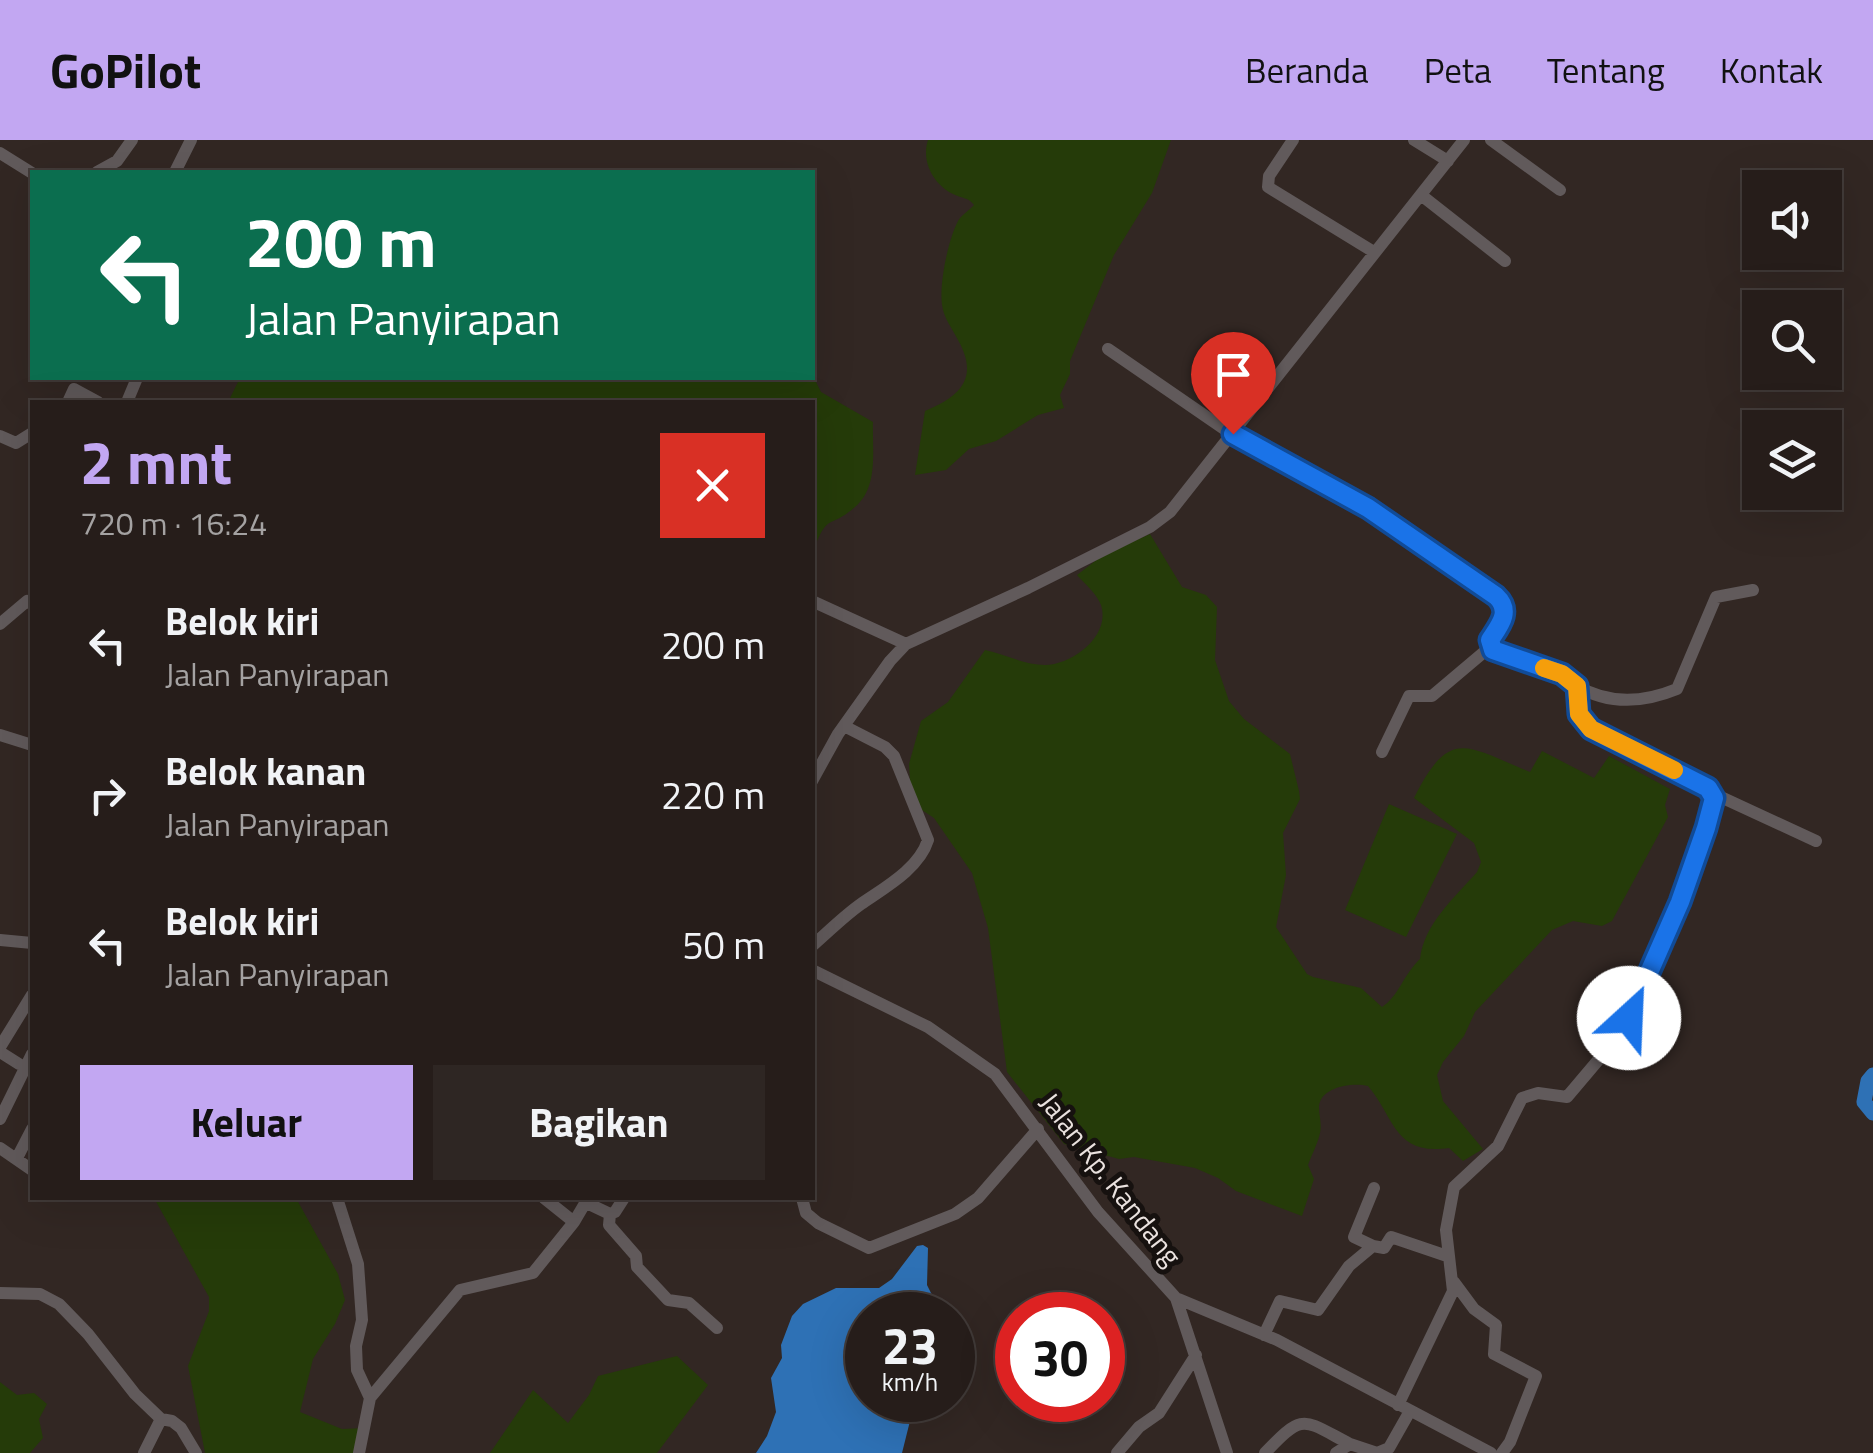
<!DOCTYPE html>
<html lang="id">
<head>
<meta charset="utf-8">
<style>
	:root { --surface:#261d1a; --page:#2e2623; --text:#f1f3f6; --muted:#a4a2a2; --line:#423b39; --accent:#c2a7f2 }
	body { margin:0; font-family:"Titillium Web",sans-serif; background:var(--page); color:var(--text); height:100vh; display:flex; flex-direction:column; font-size:38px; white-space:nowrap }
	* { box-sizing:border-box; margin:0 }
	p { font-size:32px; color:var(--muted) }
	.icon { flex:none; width:55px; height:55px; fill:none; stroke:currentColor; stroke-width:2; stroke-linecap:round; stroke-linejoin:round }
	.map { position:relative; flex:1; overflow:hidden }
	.side { position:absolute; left:30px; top:260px; width:785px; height:800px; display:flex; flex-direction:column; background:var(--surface); border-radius:0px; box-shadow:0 10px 40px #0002,0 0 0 2px var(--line) }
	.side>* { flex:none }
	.hud { position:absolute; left:30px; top:30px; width:785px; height:210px; border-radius:0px; box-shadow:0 10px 40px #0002,0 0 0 2px var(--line); background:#0b6e4f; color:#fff; overflow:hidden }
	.tools { position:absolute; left:1742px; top:30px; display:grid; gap:20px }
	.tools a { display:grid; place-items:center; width:100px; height:100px; border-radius:0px; background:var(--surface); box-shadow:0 10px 40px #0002,0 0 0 2px var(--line); font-size:50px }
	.speed { position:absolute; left:845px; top:1152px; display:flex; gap:20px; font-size:50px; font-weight:700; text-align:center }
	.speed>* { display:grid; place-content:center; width:130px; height:130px; border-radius:50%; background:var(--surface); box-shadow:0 10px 40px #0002,0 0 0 2px var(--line); line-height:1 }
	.speed small { font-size:25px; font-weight:400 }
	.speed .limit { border:15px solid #d22; background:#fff; color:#111 }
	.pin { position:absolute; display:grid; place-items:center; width:85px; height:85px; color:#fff; margin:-102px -42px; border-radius:50% 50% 50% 0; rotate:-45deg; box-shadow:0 0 10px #0007 }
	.pin .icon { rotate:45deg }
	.me { position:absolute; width:110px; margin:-55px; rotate:25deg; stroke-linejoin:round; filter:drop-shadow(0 0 8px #0008) }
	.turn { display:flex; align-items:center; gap:35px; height:210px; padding:0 50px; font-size:45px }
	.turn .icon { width:130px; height:130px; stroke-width:2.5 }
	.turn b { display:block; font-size:70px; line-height:85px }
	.round { display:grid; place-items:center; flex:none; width:105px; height:105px; border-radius:0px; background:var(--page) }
	.summary { display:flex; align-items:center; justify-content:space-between; height:170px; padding:0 50px }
	h1 { font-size:60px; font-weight:700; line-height:75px; color:var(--accent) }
	.action { display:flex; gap:20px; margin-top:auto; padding:20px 50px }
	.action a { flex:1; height:115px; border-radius:0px; background:var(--accent); color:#111; font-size:40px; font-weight:700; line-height:115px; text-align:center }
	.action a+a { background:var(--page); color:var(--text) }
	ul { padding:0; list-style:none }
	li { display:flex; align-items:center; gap:30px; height:150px; padding:0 50px }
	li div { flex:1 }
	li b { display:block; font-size:38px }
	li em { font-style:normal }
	header { display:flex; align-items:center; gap:60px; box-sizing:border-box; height:140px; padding:0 50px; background:var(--accent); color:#111 }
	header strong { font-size:48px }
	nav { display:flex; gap:55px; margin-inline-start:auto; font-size:35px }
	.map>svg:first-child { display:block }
	.green { fill:#253b09 }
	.water { fill:#2e71b5 }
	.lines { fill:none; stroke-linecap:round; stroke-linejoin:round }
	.river { stroke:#2e71b5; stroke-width:15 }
	.minor { stroke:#615a5b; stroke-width:12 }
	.route-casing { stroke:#114b97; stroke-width:25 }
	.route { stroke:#1a73e8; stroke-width:18 }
	.slow { stroke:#f59e0b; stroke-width:18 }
	.labels { text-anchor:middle; stroke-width:10; stroke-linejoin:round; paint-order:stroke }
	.street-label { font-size:28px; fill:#eae2df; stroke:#16110f }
</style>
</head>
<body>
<header>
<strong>GoPilot</strong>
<nav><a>Beranda</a><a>Peta</a><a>Tentang</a><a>Kontak</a></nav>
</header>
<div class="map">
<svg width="1873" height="1313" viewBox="0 0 1873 1313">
	<rect width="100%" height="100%" fill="#322723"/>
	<path class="green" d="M 928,0 L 1171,0 L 1152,53 L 1114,115 L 1070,221 L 1070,234 L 1060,255 L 1064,268 L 1038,275 L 996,301 L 969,309 L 946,330 L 915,335 L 925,271 C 959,257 980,239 958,200 C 952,188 944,179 942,165 C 939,144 948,100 958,81 C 962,74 969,71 974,65 C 968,57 963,59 953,54 C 933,44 921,21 928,0 Z
		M 813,236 L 821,252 L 873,282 C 872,310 879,347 855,367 C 829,390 828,371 813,412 L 812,262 L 228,262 L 240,238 Z
		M 1150,394 L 1182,447 L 1206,455 L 1217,467 L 1215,520 L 1229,561 L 1244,579 L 1290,614 L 1299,651 L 1300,659 L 1283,693 L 1286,735 L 1276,787 L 1307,834 L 1313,837 L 1361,848 L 1382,867 C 1399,856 1403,835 1420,819 C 1424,784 1454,758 1477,732 L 1481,722 L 1474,703 L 1414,658 C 1450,586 1466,606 1530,632 L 1542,611 L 1594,638 L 1609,616 L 1670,649 L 1665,665 L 1668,677 L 1612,781 L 1602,786 L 1573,781 L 1552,790 L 1475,872 L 1464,896 L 1443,922 L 1437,935 L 1443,961 L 1483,1009 L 1463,1021 L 1449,1008 C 1394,1016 1395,978 1368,946 C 1352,942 1320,947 1319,967 C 1319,976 1322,984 1320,993 C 1318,1003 1312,1014 1308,1025 L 1314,1039 L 1302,1076 L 1236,1051 L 1218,1038 L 1195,1028 L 1134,1017 L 1119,1019 L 1064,1004 L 1007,932 L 988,788 L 972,733 L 934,678 L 919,668 L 911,656 L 909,624 L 921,581 L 948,562 L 985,510 C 1004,514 1025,525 1045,525 C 1072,525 1111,496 1101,465 C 1097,454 1085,444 1077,435 L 1103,415 Z
		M 1389,664 L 1457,694 L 1406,797 L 1345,770 Z
		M 154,1058 L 296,1058 L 338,1134 L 345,1160 L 335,1184 L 313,1219 L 300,1272 L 342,1289 L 365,1288 L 363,1313 L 205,1313 L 188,1226 L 209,1171 L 209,1157 Z
		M 677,1216 L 708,1245 L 657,1313 L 490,1313 L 533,1250 L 568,1283 L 589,1255 L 598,1236 Z
		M 0,1242 L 17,1255 L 34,1253 L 47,1264 L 39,1279 L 43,1298 L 30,1313 L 0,1313 Z"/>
	<path class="water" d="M 923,1105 L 928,1108 L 927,1145 L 937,1165 L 931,1175 L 868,1175 L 868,1260 L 904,1260 L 910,1281 L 902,1313 L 756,1313 L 767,1296 L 776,1272 L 771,1238 L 782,1218 L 781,1205 L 792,1176 L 803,1164 L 836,1148 L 879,1148 L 892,1139 L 917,1106 Z"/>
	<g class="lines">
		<path class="river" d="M 1873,935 L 1868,941 L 1864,962 L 1873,973"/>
		<path class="minor" d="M 1293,0 L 1269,36 L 1268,47 L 1374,112
			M 1414,0 L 1448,21
			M 1491,0 L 1560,50
			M 0,13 L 32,33
			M 97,32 L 117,21 L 132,0
			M 175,32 L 191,0
			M 1421,55 L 1505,121
			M 1108,209 L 1233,295 L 1396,385 L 1496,456 C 1512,471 1500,484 1490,500 L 1493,510 L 1561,534 L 1577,546 L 1579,574 L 1591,589 L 1700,643 L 1713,658 L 1707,689 L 1680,762 L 1636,864 L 1611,905 L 1567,957 L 1538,953 L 1522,958 L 1498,1006 L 1454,1047 L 1446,1090 L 1453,1151 L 1398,1265
			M 68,262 L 74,249 L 98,262
			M 127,262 L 137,238
			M 0,296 L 16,303 L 32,293
			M 812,461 L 906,504
			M 0,484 L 27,461 L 32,464
			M 1577,546 C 1609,565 1643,563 1677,549 L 1716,457 L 1753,450
			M 0,595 L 32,605
			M 1382,612 L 1409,556 L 1432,556 L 1490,507
			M 812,641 L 838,594 L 890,521 L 906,504 L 1028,448 L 1150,387 L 1170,372 L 1464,0
			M 1710,652 L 1816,701
			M 0,800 L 32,803
			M 812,806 C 828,792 844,776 861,764 C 884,748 919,729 928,700 L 894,616 L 885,607 L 844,586
			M 812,830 L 928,887 L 995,934 L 1098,1072 L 1176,1158 L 1277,1200 L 1491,1313
			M 0,907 L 32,855
			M 0,912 L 19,924
			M 0,979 L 32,914
			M 0,1008 L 32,1030
			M 17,1018 L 32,989
			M 337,1058 L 358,1124 L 362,1180 L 356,1206 L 357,1230 L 370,1258
			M 544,1058 L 574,1082
			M 624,1058 L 615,1072 L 610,1074 L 609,1085 L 636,1116 L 637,1127 L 668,1160 L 689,1163 L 717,1188
			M 802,1058 L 806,1073 L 818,1083 L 869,1108 L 955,1074 L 978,1058 L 1038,989
			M 1373,1106 L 1354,1097 L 1374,1048
			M 1454,1142 L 1474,1169 L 1496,1185 L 1494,1214 L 1536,1236 L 1510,1302 L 1502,1313
			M 0,1153 L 40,1154 L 59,1164 L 88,1194 L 135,1254 L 161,1279 L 172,1281 L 181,1288 L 196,1313
			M 1176,1158 L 1227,1313
			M 1264,1195 L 1280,1161 L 1318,1170 L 1349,1126 L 1373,1106 L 1384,1108 L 1391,1097 L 1447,1116
			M 144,1313 L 161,1279
			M 359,1313 L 370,1258 L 460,1150 L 533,1133 L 574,1082 L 584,1065 L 591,1065 L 610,1074
			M 1117,1313 L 1139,1287 L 1159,1273 L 1196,1215
			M 1265,1313 C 1304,1272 1302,1279 1350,1304
			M 1336,1313 L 1350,1304 L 1377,1313 L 1389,1308 L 1410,1271"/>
	</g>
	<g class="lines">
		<defs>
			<path id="route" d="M 1233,294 L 1368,368 L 1496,456 C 1512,471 1500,485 1490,500 L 1493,510 L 1562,534 L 1577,546 L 1579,574 L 1591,589 L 1708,648 L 1714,658 L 1706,688 L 1680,762 L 1629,878"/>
		</defs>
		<use href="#route" class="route-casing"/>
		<use href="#route" class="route"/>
		<path class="slow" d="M 1544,528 L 1562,534 L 1577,546 L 1579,574 L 1591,589 L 1674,630"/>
	</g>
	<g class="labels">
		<g class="street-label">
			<text transform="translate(1111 1039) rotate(52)" y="10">Jalan Kp. Kandang</text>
		</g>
	</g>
</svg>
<div class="tools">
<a><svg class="icon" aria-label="sound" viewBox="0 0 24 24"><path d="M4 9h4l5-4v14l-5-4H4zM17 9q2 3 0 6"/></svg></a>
<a><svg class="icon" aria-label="search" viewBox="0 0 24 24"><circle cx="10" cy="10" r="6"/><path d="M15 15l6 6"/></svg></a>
<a><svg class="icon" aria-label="layers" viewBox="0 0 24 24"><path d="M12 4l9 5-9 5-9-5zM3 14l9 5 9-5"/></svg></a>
</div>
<div class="speed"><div>23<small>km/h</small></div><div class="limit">30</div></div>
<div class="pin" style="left:1233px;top:294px;background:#d93025"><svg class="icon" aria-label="arrive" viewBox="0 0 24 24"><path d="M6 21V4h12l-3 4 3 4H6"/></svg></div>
<svg class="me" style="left:1629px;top:878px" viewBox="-20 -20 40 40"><circle r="19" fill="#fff"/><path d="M0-13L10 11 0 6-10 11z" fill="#1a73e8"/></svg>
<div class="hud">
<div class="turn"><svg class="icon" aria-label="left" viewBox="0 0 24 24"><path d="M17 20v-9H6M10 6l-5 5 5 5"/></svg><div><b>200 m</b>Jalan Panyirapan</div></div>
</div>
<section class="side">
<div class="summary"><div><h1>2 mnt</h1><p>720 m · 16:24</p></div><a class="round" style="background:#d93025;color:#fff"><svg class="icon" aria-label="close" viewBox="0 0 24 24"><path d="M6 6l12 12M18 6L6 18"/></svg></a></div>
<ul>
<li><svg class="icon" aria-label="left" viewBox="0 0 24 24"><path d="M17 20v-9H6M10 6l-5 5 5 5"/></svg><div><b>Belok kiri</b><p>Jalan Panyirapan</p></div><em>200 m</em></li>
<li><svg class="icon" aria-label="right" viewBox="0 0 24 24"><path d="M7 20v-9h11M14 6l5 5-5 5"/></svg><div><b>Belok kanan</b><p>Jalan Panyirapan</p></div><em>220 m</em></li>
<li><svg class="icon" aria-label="left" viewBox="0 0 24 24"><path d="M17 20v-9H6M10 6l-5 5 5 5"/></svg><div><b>Belok kiri</b><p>Jalan Panyirapan</p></div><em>50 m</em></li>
</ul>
<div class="action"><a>Keluar</a><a>Bagikan</a></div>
</section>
</div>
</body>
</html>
